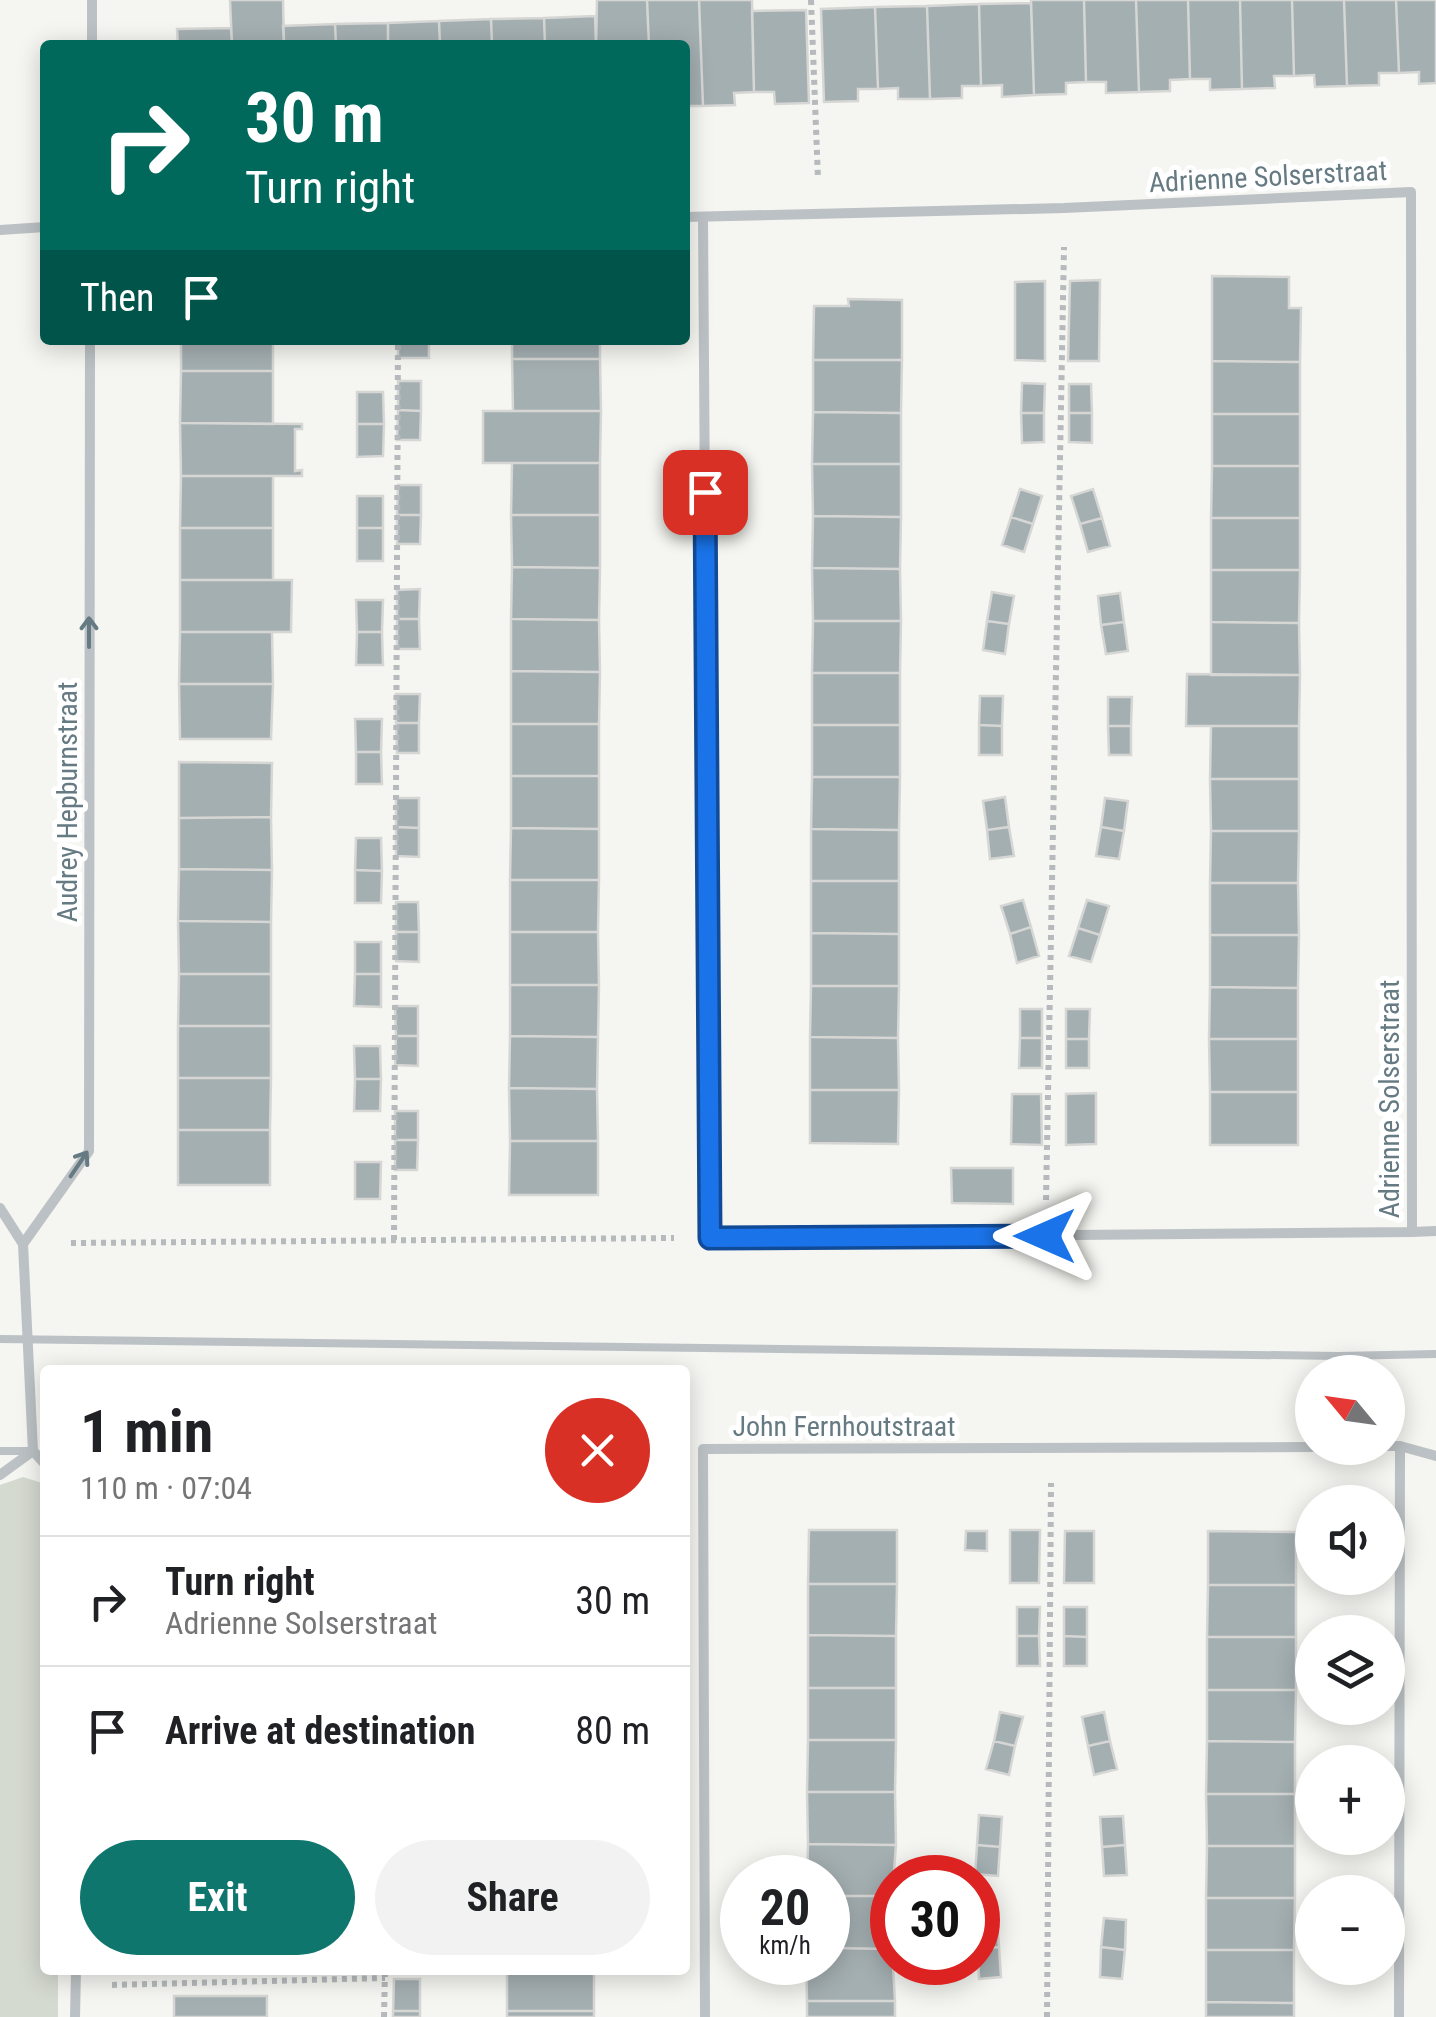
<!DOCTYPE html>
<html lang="en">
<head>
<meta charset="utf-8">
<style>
	:root { --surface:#fff; --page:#f2f2f2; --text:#202124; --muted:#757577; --line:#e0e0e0; --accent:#0f766e }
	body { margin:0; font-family:"Roboto Condensed",sans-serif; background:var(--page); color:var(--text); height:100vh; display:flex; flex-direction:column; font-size:38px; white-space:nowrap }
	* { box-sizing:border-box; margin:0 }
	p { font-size:32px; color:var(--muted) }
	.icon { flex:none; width:55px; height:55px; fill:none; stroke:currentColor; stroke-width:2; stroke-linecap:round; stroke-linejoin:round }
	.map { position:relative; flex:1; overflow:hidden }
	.sheet { position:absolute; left:40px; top:1365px; width:650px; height:610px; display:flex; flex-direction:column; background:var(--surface); border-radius:10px; box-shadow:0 5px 25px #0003 }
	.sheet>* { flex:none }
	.hud { position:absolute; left:40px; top:40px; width:650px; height:305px; border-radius:10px; box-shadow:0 5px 25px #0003; background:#00695c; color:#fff; overflow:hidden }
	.needle { width:65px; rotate:299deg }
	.buttons { position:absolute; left:1295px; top:1355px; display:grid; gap:20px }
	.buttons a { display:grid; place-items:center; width:110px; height:110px; border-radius:50%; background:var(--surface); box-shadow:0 5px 25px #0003; font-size:50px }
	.speed { position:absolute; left:720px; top:1855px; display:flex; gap:20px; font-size:50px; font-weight:700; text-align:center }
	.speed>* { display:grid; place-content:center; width:130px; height:130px; border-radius:50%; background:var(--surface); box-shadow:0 5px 25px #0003; line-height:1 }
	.speed small { font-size:25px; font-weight:400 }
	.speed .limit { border:15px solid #d22; background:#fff; color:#111 }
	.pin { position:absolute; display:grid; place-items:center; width:85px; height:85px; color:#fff; margin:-42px; border-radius:20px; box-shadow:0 5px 15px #0006 }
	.me { position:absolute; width:110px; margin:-55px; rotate:270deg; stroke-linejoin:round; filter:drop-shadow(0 0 8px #0008) }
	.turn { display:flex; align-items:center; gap:35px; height:210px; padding:0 40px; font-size:45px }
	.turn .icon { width:130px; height:130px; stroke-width:2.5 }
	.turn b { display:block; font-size:70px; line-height:85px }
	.then { display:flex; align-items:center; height:95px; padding:0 40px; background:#0003; gap:20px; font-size:38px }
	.round { display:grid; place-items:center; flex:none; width:105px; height:105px; border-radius:52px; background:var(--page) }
	.overview { display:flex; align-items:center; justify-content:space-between; height:170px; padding:0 40px }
	h1 { font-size:60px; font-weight:700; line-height:75px }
	.action { display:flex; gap:20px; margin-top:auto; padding:20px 40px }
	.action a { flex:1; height:115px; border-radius:60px; background:var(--accent); color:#fff; font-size:40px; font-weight:700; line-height:115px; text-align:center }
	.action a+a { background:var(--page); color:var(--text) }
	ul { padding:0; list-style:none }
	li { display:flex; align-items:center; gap:30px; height:130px; padding:0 40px; border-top:2px solid var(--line) }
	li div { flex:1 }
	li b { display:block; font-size:38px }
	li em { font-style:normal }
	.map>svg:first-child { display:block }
	.green { fill:#d5dad1 }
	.building { fill:#a4afb2; stroke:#d6d6d4; stroke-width:2.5 }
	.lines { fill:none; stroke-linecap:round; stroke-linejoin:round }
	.path { stroke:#b6babc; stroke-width:6; stroke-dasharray:5 5; stroke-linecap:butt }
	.service { stroke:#bbc1c4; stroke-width:8 }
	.minor { stroke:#bbc1c4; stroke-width:10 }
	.oneway { stroke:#657a82 }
	.route-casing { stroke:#114b97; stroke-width:25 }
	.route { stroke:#1a73e8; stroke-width:18 }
	.labels { text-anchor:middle; stroke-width:10; stroke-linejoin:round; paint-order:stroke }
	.street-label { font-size:28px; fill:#657a82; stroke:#fff }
</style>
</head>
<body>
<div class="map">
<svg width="1436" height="2017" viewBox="0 0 1436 2017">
	<rect width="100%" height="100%" fill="#f5f5f1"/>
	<path class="green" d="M 23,1477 L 45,1484 L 45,1970 L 58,1970 L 58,2017 L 0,2017 L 0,1485 Z"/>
	<path class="building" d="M 230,0 L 283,0 L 284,45 L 232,45 Z
		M 597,0 L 647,0 L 649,45 L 596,45 Z
		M 647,0 L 699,0 L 703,106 L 685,106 L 685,45 L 649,45 Z
		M 699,0 L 752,0 L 754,92 L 734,93 L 735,105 L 703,106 Z
		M 1031,0 L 1084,0 L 1086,82 L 1066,83 L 1066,94 L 1034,95 Z
		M 1084,0 L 1136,0 L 1139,92 L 1106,93 L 1106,82 L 1086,82 Z
		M 1136,0 L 1188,0 L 1190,79 L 1170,80 L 1170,91 L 1139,92 Z
		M 1188,0 L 1240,0 L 1242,89 L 1210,90 L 1210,79 L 1190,79 Z
		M 1240,0 L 1292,0 L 1294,76 L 1274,76 L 1275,88 L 1242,89 Z
		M 1292,0 L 1344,0 L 1347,86 L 1315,87 L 1314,75 L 1294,76 Z
		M 1344,0 L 1396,0 L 1399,73 L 1379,73 L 1379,85 L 1347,86 Z
		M 1396,0 L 1436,0 L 1436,83 L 1419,84 L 1419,72 L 1399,73 Z
		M 1031,3 L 1034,95 L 1002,97 L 1002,85 L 981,86 L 979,4 Z
		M 979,4 L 981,86 L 962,86 L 962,98 L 930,99 L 927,6 Z
		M 927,6 L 930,99 L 898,99 L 898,88 L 878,89 L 875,7 Z
		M 875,7 L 878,89 L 858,89 L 858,101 L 824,102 L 821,9 Z
		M 806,10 L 809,103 L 775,104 L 774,92 L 754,92 L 752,11 Z
		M 595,16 L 596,45 L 545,45 L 544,18 Z
		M 544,18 L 545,45 L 492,45 L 491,19 Z
		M 491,19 L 492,45 L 440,45 L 439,21 Z
		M 439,21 L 440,45 L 388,45 L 388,23 Z
		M 388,23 L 388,45 L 336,45 L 335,24 Z
		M 335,24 L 336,45 L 284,45 L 283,26 Z
		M 231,28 L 232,45 L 178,45 L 177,29 Z
		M 1212,276 L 1289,277 L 1289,308 L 1301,308 L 1300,362 L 1212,361 Z
		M 1100,280 L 1099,361 L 1068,361 L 1070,281 Z
		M 1045,281 L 1045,361 L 1015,360 L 1015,282 Z
		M 848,299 L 902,300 L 902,360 L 813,360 L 814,306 L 849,306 Z
		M 181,340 L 273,340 L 273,371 L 181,371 Z
		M 398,340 L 429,340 L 429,358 L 398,358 Z
		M 512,340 L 600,340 L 600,359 L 512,359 Z
		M 512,359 L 600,359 L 601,411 L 513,411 Z
		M 813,360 L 902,360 L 901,413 L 813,412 Z
		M 1212,361 L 1300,362 L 1300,414 L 1212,414 Z
		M 181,371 L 273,371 L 273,424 L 180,423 Z
		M 398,381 L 421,381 L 421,411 L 398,410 Z
		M 1022,383 L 1045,384 L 1044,413 L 1021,413 Z
		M 1069,384 L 1091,384 L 1092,413 L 1069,413 Z
		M 357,392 L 383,392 L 384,424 L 357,424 Z
		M 398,410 L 421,411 L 420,440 L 397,440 Z
		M 483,411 L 601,411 L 600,463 L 483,463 Z
		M 813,412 L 901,413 L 901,464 L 812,464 Z
		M 1021,413 L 1044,413 L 1044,442 L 1022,443 Z
		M 1069,413 L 1092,413 L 1092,443 L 1069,442 Z
		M 1212,414 L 1300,414 L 1300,466 L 1212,466 Z
		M 180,423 L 302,424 L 302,429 L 295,429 L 295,471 L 302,470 L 302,476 L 181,476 Z
		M 357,424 L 384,424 L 383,456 L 357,457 Z
		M 512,463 L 600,463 L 600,515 L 511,515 Z
		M 812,464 L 901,464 L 901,517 L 813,516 Z
		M 1212,466 L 1300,466 L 1300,518 L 1211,518 Z
		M 181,476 L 273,476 L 273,528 L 180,528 Z
		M 398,485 L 421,485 L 421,515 L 397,515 Z
		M 1020,489 L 1042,496 L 1033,524 L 1011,517 Z
		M 1093,489 L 1102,518 L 1080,524 L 1071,496 Z
		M 357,496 L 383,496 L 383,528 L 357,528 Z
		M 397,515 L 421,515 L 420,544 L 397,544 Z
		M 511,515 L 600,515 L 600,568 L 512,567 Z
		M 813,516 L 901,517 L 900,569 L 812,568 Z
		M 1011,517 L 1033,524 L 1024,552 L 1002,545 Z
		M 1102,518 L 1110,546 L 1088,552 L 1080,524 Z
		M 1211,518 L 1300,518 L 1300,570 L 1211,570 Z
		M 180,528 L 273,528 L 273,580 L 180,580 Z
		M 357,528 L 383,528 L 383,561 L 357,561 Z
		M 512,567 L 600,568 L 599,620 L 511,619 Z
		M 812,568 L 900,569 L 901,621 L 813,621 Z
		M 1211,570 L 1300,570 L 1299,623 L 1211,622 Z
		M 180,580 L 292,580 L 291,632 L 180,632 Z
		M 420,589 L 419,619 L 397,619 L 397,590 Z
		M 992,592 L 1014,596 L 1009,624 L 987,621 Z
		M 1120,593 L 1124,622 L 1101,625 L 1098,596 Z
		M 356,600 L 383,600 L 382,632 L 357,632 Z
		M 397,619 L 419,619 L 420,649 L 397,649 Z
		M 511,619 L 599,620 L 600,672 L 511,671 Z
		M 813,621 L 901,621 L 900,673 L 812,673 Z
		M 987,621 L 1009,624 L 1005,654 L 983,650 Z
		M 1124,622 L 1128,651 L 1106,654 L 1101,625 Z
		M 1211,622 L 1299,623 L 1300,675 L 1211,675 Z
		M 180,632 L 272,632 L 273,684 L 179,684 Z
		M 357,632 L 382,632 L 383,665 L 356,665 Z
		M 511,671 L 600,672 L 599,724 L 511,724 Z
		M 812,673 L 900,673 L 900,725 L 812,725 Z
		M 1187,674 L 1300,675 L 1299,726 L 1186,726 Z
		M 179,684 L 273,684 L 271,739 L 180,739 Z
		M 396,694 L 420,694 L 419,723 L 396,723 Z
		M 980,696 L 1003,696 L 1002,726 L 979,725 Z
		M 1108,697 L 1132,697 L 1131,726 L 1108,726 Z
		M 355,719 L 382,719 L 381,752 L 356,752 Z
		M 396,723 L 419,723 L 419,753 L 397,753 Z
		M 511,724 L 599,724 L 599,776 L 511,776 Z
		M 812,725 L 900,725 L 900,777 L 812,777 Z
		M 979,725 L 1002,726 L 1002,755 L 979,755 Z
		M 1108,726 L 1131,726 L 1131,755 L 1109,755 Z
		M 1211,726 L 1299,726 L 1299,779 L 1210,779 Z
		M 356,752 L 381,752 L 382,784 L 356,784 Z
		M 179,762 L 272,763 L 271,817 L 179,818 Z
		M 511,776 L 599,776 L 599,829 L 511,828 Z
		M 812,777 L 900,777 L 899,830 L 811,829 Z
		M 1210,779 L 1299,779 L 1299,831 L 1211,831 Z
		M 1005,797 L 1009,827 L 987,830 L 983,801 Z
		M 396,798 L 419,798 L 419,828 L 396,827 Z
		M 1105,798 L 1128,801 L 1124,831 L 1101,827 Z
		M 271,817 L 272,870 L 179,869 L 179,818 Z
		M 396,827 L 419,828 L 419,857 L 396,856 Z
		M 1009,827 L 1014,856 L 990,859 L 987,830 Z
		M 1101,827 L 1124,831 L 1119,859 L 1096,856 Z
		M 511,828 L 599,829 L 599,880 L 510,880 Z
		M 811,829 L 899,830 L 899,881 L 811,881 Z
		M 1211,831 L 1299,831 L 1298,883 L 1210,883 Z
		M 356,838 L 381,838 L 382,871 L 355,870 Z
		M 179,869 L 272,870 L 271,922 L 178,921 Z
		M 355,870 L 382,871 L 381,903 L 355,903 Z
		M 510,880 L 599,880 L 598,932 L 510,932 Z
		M 811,881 L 899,881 L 899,934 L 811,933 Z
		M 1210,883 L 1298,883 L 1299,935 L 1210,935 Z
		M 1023,900 L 1031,927 L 1010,934 L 1001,906 Z
		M 1087,900 L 1109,906 L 1100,935 L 1078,928 Z
		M 396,902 L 418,902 L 419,932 L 396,932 Z
		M 178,921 L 271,922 L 271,974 L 179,974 Z
		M 1031,927 L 1039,956 L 1017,963 L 1010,934 Z
		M 1078,928 L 1100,935 L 1091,962 L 1069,956 Z
		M 396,932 L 419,932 L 419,962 L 396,961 Z
		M 510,932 L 598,932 L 599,985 L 510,985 Z
		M 811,933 L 899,934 L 899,986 L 811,986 Z
		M 1210,935 L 1299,935 L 1298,988 L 1210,987 Z
		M 355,942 L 381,942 L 381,974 L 355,974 Z
		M 179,974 L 271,974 L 271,1026 L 178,1026 Z
		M 355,974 L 381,974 L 381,1007 L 354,1006 Z
		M 510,985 L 599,985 L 598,1037 L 510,1036 Z
		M 811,986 L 899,986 L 898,1038 L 810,1037 Z
		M 1210,987 L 1298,988 L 1298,1039 L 1209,1039 Z
		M 395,1006 L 418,1006 L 418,1036 L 396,1036 Z
		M 1020,1009 L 1042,1009 L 1042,1038 L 1020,1038 Z
		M 1066,1009 L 1090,1009 L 1089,1039 L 1066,1039 Z
		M 178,1026 L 271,1026 L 271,1078 L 178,1078 Z
		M 396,1036 L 418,1036 L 418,1066 L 395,1065 Z
		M 510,1036 L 598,1037 L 597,1089 L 509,1088 Z
		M 810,1037 L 898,1038 L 899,1090 L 810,1090 Z
		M 1020,1038 L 1042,1038 L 1042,1068 L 1019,1068 Z
		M 1066,1039 L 1089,1039 L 1089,1068 L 1066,1068 Z
		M 1209,1039 L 1298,1039 L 1298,1092 L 1210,1092 Z
		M 354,1046 L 380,1046 L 381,1079 L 355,1079 Z
		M 178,1078 L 271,1078 L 270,1130 L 178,1130 Z
		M 355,1079 L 381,1079 L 380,1111 L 354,1111 Z
		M 509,1088 L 597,1089 L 598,1141 L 510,1141 Z
		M 810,1090 L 899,1090 L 898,1144 L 810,1143 Z
		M 1210,1092 L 1298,1092 L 1298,1145 L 1210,1145 Z
		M 1096,1093 L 1096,1144 L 1066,1145 L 1066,1094 Z
		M 1012,1094 L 1041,1094 L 1042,1145 L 1011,1144 Z
		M 395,1111 L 418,1111 L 418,1140 L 395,1140 Z
		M 178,1130 L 270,1130 L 270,1185 L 178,1185 Z
		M 395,1140 L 418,1140 L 417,1170 L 395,1170 Z
		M 510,1141 L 598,1141 L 598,1195 L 509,1195 Z
		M 355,1162 L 381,1162 L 380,1199 L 355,1199 Z
		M 951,1168 L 1013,1168 L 1013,1204 L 952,1203 Z
		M 809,1530 L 897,1530 L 897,1584 L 808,1584 Z
		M 1010,1530 L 1040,1530 L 1039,1583 L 1010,1583 Z
		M 966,1531 L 987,1531 L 987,1551 L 965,1550 Z
		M 1065,1531 L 1094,1531 L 1094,1583 L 1064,1583 Z
		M 1208,1531 L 1296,1532 L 1296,1585 L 1208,1585 Z
		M 808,1584 L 897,1584 L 896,1636 L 808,1635 Z
		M 1208,1585 L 1296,1585 L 1296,1637 L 1207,1637 Z
		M 1017,1607 L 1040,1607 L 1039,1636 L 1017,1636 Z
		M 1064,1607 L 1087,1607 L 1087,1637 L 1064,1636 Z
		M 808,1635 L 896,1636 L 896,1688 L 808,1688 Z
		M 1017,1636 L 1039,1636 L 1040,1666 L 1017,1666 Z
		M 1064,1636 L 1087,1637 L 1087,1666 L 1064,1666 Z
		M 1207,1637 L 1296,1637 L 1296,1690 L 1207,1690 Z
		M 808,1688 L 896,1688 L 896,1740 L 808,1740 Z
		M 1207,1690 L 1296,1690 L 1295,1742 L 1207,1741 Z
		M 1000,1712 L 1023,1717 L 1015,1746 L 994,1741 Z
		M 1104,1712 L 1110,1741 L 1088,1746 L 1082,1717 Z
		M 808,1740 L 896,1740 L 895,1792 L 807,1792 Z
		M 994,1741 L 1015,1746 L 1009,1775 L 986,1769 Z
		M 1110,1741 L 1117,1769 L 1094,1775 L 1088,1746 Z
		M 1207,1741 L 1295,1742 L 1295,1794 L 1206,1794 Z
		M 807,1792 L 895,1792 L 896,1845 L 808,1844 Z
		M 1206,1794 L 1295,1794 L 1295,1846 L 1207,1846 Z
		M 979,1815 L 1002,1817 L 1000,1847 L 977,1845 Z
		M 1123,1816 L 1125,1845 L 1102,1847 L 1100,1817 Z
		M 808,1844 L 896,1845 L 892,1896 L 828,1896 L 828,1878 L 807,1878 Z
		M 977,1845 L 1000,1847 L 998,1876 L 975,1874 Z
		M 1125,1845 L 1127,1875 L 1104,1876 L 1102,1847 Z
		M 1207,1846 L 1295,1846 L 1295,1898 L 1206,1898 Z
		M 828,1896 L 892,1896 L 892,1949 L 828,1948 Z
		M 1206,1898 L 1295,1898 L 1294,1950 L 1206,1950 Z
		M 997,1918 L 999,1947 L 978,1949 L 978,1920 Z
		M 1104,1918 L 1126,1920 L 1125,1950 L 1101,1947 Z
		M 999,1947 L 1001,1977 L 979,1979 L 978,1949 Z
		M 1101,1947 L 1125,1950 L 1122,1979 L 1100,1977 Z
		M 828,1948 L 892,1949 L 895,2001 L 807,2001 L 806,1962 L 828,1962 Z
		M 1206,1950 L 1294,1950 L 1294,2003 L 1206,2002 Z
		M 507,1970 L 594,1970 L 594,2011 L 507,2011 Z
		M 394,1979 L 420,1979 L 420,2011 L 393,2011 Z
		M 174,1996 L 267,1996 L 267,2017 L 174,2017 Z
		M 807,2001 L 895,2001 L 895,2017 L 807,2017 Z
		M 1206,2002 L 1294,2003 L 1294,2017 L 1206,2017 Z
		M 393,2011 L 420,2011 L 420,2017 L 393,2017 Z
		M 507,2011 L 594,2011 L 594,2017 L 507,2017 Z"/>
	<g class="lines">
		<path class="path" d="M 811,0 L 818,179
			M 1046,1200 L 1064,247
			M 394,1240 L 398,340
			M 71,1243 L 674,1238
			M 112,1985 L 385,1978
			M 384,2017 L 385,1970
			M 1047,2017 L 1051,1483"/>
		<path class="service" d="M 0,1339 L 1339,1356 L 1436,1354
			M 0,1451 L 30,1451"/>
		<path class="minor" d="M 92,45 L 92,0
			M 685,217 L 1064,208 L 1411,192 L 1412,1232 L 710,1238 L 703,217
			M 0,230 L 45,227
			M 0,1208 L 23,1244 L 33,1451 L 45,1464
			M 1412,1232 L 1436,1231
			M 23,1244 L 89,1151 L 90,340
			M 1388,1446 L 1400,1446 L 1399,2017
			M 1400,1446 L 1436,1456
			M 0,1475 L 33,1451
			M 75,2017 L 76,1970
			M 705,2017 L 703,1449 L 1312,1447"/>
	</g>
	<defs><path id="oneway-shaft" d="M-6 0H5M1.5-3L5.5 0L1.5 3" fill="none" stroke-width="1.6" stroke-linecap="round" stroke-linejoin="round" transform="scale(2.5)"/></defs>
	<g class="oneway">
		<use href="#oneway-shaft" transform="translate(89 632) rotate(-90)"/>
		<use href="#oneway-shaft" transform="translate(79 1164) rotate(-56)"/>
	</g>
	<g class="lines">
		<defs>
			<path id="route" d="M 705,492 L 710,1238 L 1045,1236"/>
		</defs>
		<use href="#route" class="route-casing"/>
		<use href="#route" class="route"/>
	</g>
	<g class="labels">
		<g class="street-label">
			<text transform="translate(1268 176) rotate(-3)" y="10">Adrienne Solserstraat</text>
			<text transform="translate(67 802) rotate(-90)" y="10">Audrey Hepburnstraat</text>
			<text transform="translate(1389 1099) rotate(-90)" y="10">Adrienne Solserstraat</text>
			<text x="844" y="1436">John Fernhoutstraat</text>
		</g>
	</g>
</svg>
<div class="buttons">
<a><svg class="needle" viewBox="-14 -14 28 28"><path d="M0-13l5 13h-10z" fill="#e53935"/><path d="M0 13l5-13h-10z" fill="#757577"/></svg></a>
<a><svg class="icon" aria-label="sound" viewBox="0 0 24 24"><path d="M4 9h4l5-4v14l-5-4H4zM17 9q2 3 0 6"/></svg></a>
<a><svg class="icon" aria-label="layers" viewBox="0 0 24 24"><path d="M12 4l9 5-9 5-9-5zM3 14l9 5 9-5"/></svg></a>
<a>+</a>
<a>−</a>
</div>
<div class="speed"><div>20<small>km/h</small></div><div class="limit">30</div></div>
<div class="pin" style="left:705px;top:492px;background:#d93025"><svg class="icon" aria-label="arrive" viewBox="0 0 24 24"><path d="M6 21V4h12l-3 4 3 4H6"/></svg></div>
<svg class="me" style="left:1045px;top:1236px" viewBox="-20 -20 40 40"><path d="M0-17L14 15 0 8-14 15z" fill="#1a73e8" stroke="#fff" stroke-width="4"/></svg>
<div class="hud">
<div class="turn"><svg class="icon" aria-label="right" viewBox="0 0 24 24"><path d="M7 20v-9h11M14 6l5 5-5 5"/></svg><div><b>30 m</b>Turn right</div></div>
<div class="then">Then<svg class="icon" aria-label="arrive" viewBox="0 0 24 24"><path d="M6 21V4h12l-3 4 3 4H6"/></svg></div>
</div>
<section class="sheet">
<div class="overview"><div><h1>1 min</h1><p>110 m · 07:04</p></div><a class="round" style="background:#d93025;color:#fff"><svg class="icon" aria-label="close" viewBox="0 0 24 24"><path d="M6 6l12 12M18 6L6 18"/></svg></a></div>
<ul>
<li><svg class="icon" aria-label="right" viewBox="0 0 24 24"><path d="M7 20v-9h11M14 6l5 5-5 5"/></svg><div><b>Turn right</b><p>Adrienne Solserstraat</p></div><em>30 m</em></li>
<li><svg class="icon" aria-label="arrive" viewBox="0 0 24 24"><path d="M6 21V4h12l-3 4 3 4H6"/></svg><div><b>Arrive at destination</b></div><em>80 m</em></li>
</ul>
<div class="action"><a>Exit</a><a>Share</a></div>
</section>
</div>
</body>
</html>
